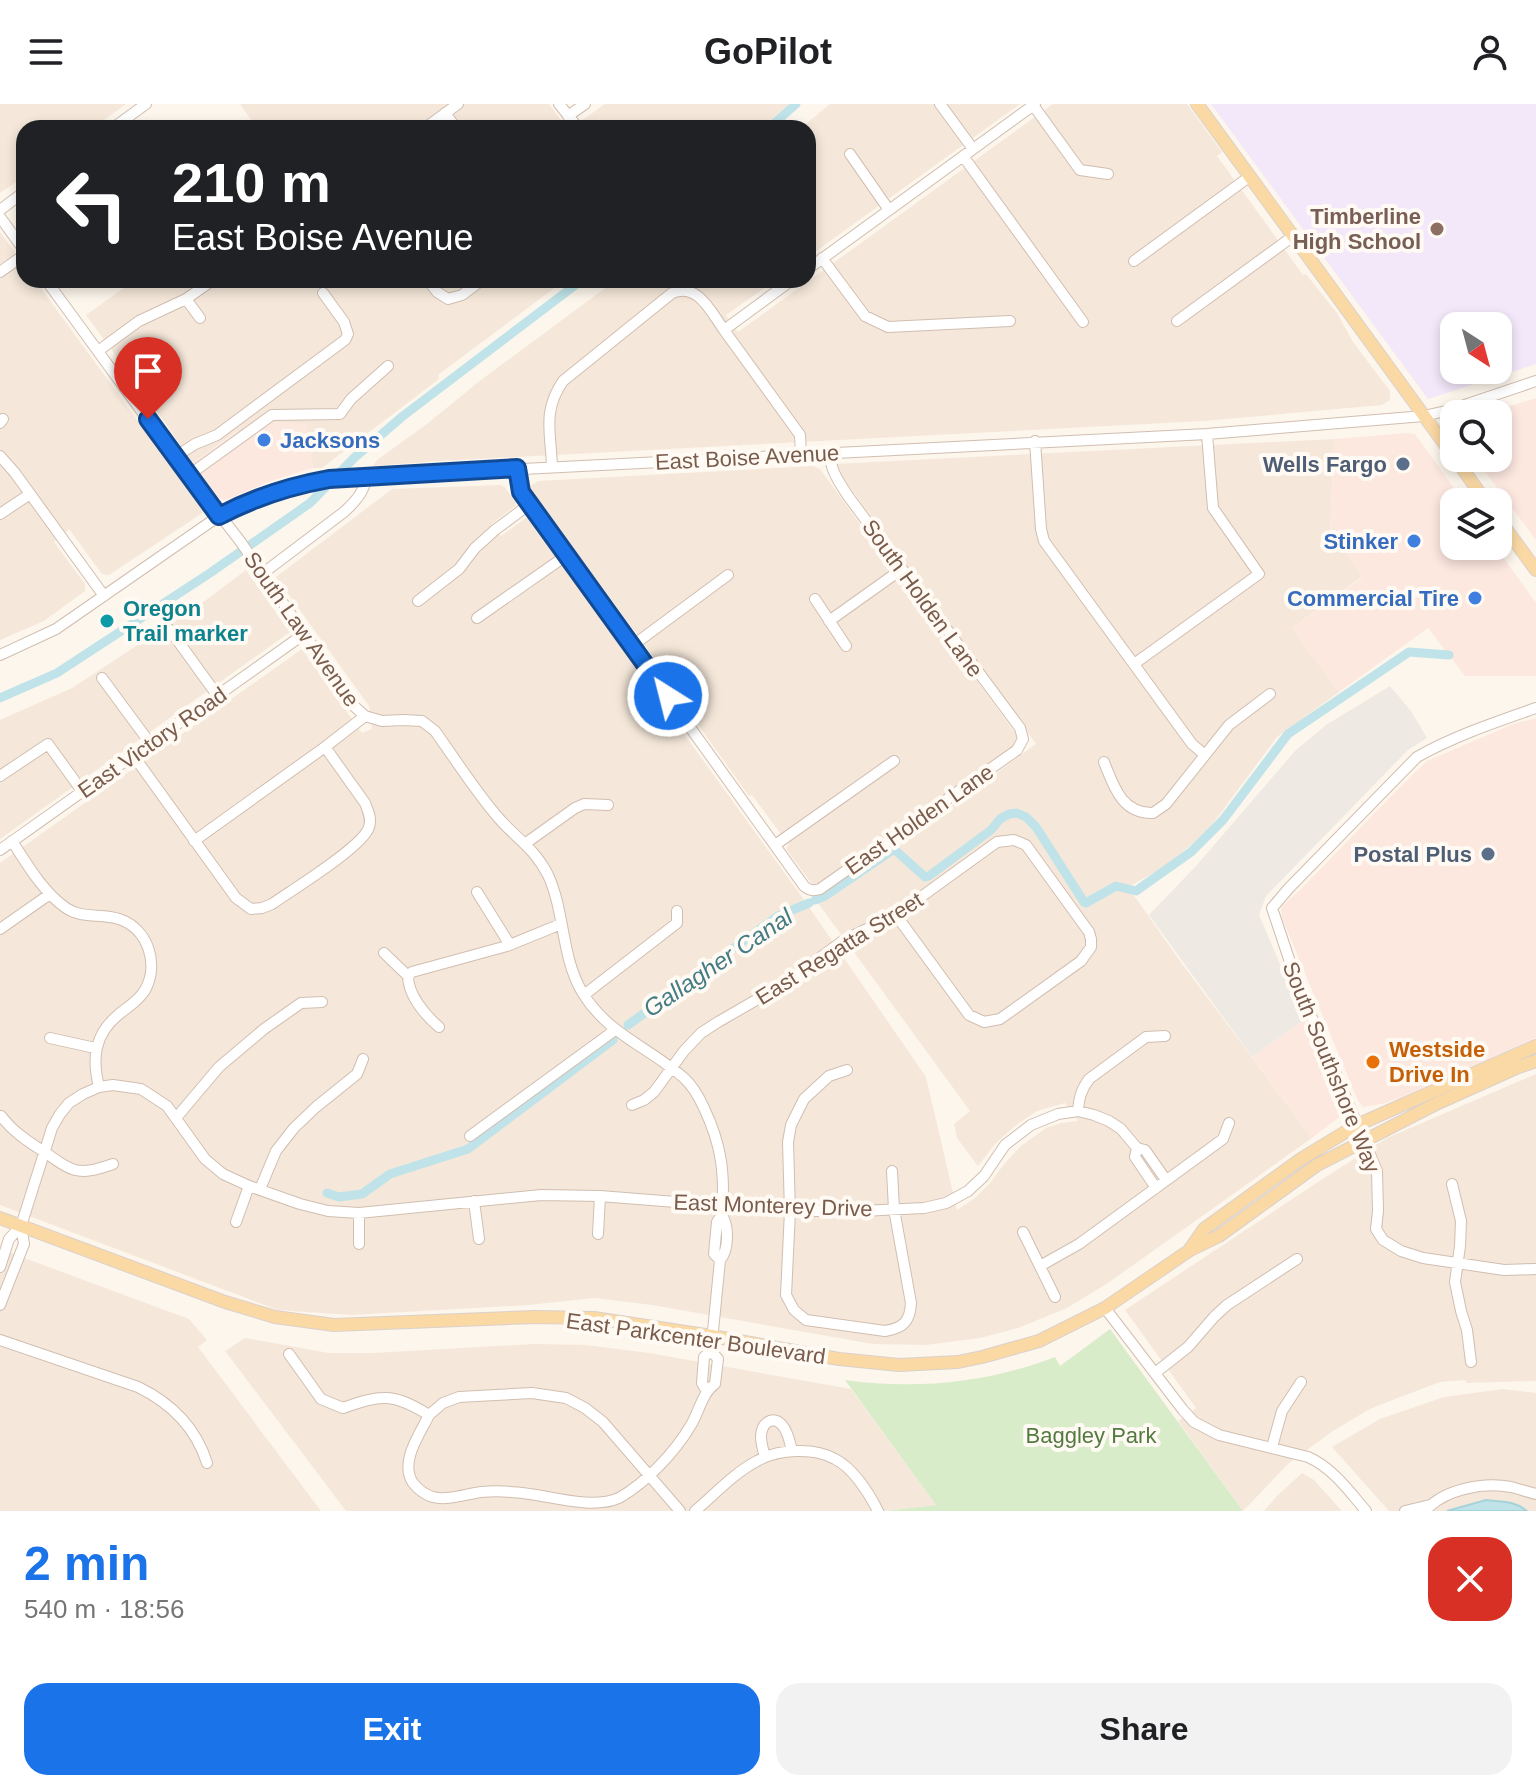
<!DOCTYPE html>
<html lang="en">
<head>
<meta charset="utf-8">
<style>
	:root { --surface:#fff; --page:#f2f2f2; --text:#202124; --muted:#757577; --accent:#1a73e8 }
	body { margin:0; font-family:Helvetica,sans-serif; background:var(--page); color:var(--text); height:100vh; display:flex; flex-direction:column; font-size:30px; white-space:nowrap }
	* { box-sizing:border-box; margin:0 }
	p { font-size:26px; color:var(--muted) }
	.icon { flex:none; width:44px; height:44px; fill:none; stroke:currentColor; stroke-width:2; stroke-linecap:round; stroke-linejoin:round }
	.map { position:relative; height:1407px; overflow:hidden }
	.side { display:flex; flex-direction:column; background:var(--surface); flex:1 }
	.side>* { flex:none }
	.guide { position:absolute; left:16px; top:16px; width:800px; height:168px; border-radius:24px; box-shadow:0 4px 12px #0003; background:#202124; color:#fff; overflow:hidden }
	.needle { width:52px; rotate:144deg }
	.controls { position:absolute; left:1440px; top:208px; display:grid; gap:16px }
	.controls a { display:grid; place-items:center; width:72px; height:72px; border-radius:16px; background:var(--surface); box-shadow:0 4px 12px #0003; font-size:40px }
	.pin { position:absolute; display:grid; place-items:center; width:68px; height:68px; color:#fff; margin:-82px -34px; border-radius:50% 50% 50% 0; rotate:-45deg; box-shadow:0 0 8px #0007 }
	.pin .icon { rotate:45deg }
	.me { position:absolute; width:88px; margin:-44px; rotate:324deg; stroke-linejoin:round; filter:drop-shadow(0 0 6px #0008) }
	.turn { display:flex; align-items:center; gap:28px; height:168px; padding:0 24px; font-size:36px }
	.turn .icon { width:104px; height:104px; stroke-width:2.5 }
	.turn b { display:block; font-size:56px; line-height:68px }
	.round { display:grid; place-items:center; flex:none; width:84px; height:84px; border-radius:24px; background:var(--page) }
	.summary { display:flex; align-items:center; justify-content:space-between; height:136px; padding:0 24px }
	h1 { font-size:48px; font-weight:700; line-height:60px; color:var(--accent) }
	.button { display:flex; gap:16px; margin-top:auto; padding:16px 24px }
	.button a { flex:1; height:92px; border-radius:24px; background:var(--accent); color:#fff; font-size:32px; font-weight:700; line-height:92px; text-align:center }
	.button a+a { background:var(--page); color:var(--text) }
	header { display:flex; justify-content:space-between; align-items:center; height:104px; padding:0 24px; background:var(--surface); font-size:36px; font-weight:700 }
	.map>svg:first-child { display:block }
	.residential { fill:#f5e8da }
	.commercial { fill:#fde8e0 }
	.industrial { fill:#efe9e4 }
	.education { fill:#f3e8fa; fill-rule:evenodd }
	.green { fill:#d8ecc9 }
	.water { fill:#bfe3e8; stroke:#a5d3da; stroke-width:2 }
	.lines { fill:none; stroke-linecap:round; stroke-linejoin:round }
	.canal { stroke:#bfe3e8; stroke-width:9 }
	.minor-casing { stroke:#d1beb0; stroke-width:12 }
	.major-casing { stroke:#dad1cd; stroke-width:14 }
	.minor { stroke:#fff; stroke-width:10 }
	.major { stroke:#fbd9a5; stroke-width:12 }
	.route-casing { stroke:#114b97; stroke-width:20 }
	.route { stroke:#1a73e8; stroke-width:14 }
	.education-dot { fill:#8d6e63; stroke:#fffaf3; stroke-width:3 }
	.shop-dot { fill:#3f7fe0; stroke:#fffaf3; stroke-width:3 }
	.service-dot { fill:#5c6f8a; stroke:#fffaf3; stroke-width:3 }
	.culture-dot { fill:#0f9aa8; stroke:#fffaf3; stroke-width:3 }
	.food-dot { fill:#e8710a; stroke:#fffaf3; stroke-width:3 }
	.labels { text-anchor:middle; stroke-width:8; stroke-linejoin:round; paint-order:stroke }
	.education-label { font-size:22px; font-weight:bold; fill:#785e54; stroke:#fffaf3; text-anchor:end }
	.shop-label { font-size:22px; font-weight:bold; fill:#366cbe; stroke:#fffaf3; text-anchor:end }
	.street-label { font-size:22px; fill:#7a5c4d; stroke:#fffaf3 }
	.service-label { font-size:22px; font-weight:bold; fill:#4e5e75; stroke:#fffaf3; text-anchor:end }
	.culture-label { font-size:22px; font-weight:bold; fill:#0d838f; stroke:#fffaf3; text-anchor:start }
	.food-label { font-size:22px; font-weight:bold; fill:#c56008; stroke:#fffaf3; text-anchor:start }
	.park-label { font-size:22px; fill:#537a41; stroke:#fffaf3 }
	.water-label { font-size:24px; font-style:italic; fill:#437c86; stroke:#fffaf3 }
</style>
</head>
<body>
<header><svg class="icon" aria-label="menu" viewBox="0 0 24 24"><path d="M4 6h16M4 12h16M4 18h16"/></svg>GoPilot<svg class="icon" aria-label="person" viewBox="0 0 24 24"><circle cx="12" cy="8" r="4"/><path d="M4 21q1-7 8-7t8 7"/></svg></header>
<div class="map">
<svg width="1536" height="1407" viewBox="0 0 1536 1407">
	<rect width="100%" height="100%" fill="#fdf6ec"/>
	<path class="residential" d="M 0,0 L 126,0 L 93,24 L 24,24 L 24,73 L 0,89 Z
		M 240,0 L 549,0 L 567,24 L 257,24 Z
		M 605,0 L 789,0 L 762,24 L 571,24 Z
		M 830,0 L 1020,0 L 808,153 L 808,24 L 801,24 Z
		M 1053,0 L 1187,0 L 1222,48 L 1217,52 L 1303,171 L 1306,170 L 1337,209 L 1353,238 L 1390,287 L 1390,296 L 1382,301 L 1204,317 L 439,357 L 373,362 L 377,356 L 427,320 L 477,279 L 616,176 L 776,176 L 726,211 L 738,228 Z
		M 0,128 L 24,161 L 24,176 L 35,176 L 204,408 L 109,471 L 102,470 L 69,425 L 54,438 L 85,480 L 85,487 L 44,517 L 0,536 Z
		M 135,176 L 565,176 L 438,271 L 439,275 L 322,364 L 313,364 L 306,320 L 245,337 L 237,327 L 193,359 L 156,306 L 86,211 Z
		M 1334,335 L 1330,429 L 1363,472 L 1292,524 L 1339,588 L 1277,633 L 1208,726 L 1168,761 L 1128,783 L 1180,857 L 1312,1034 L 1108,1179 L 1067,1204 L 1018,1224 L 980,1234 L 925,1241 L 873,1240 L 652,1201 L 594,1194 L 529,1201 L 351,1211 L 278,1206 L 0,1101 L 0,759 L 302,545 L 362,629 L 372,625 L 369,602 L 276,473 L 392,385 L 500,381 L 505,383 L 516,399 L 516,401 L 492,420 L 501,432 L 530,411 L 602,510 L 599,513 L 627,552 L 631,550 L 658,587 L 655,590 L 802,793 L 926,973 L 957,1106 L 975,1094 L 990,1079 L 1005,1059 L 1021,1042 L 1046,1024 L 1061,1019 L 1078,1017 L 1065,999 L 1037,1007 L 1015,1022 L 995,1040 L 978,1062 L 957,1034 L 954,1020 L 970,1007 L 818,799 L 1036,640 L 833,360 Z
		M 813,362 L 820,365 L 952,547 L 955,546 L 1021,637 L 815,784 L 786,745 L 789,741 L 752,691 L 749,692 L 666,576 L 668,573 L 581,454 L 574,454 L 530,392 L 529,387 L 530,382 L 538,377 Z
		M 246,466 L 290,528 L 0,735 L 0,616 L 72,584 L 202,499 Z
		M 1536,970 L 1536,1277 L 1467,1279 L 1465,1276 L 1440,1278 L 1382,1300 L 1368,1306 L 1333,1327 L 1288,1360 L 1243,1407 L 1178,1317 L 1196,1304 L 1125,1206 L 1318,1078 L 1387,1034 Z
		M 0,1145 L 189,1215 L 207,1236 L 198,1243 L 321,1407 L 0,1407 Z
		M 245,1234 L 329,1249 L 373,1249 L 534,1240 L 586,1241 L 649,1249 L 851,1285 L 936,1401 L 886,1407 L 346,1407 L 225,1247 Z
		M 1503,1285 L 1536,1289 L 1536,1407 L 1389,1407 L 1332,1343 L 1380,1315 L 1444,1293 Z
		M 1302,1369 L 1314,1376 L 1342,1407 L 1264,1407 L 1278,1391 Z"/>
	<path class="commercial" d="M 1536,294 L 1536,436 L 1475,354 L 1498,354 L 1498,310 L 1476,310 L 1500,302 L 1510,302 Z
		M 273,318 L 306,320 L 313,364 L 271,377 L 229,395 L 224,396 L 218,393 L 193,359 L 238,327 L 245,337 Z
		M 1406,329 L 1415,330 L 1464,398 L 1454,398 L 1454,442 L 1495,442 L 1536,499 L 1536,572 L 1465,572 L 1428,524 L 1339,588 L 1292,524 L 1363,473 L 1330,429 L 1334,335 Z
		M 1536,614 L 1536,934 L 1402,993 L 1382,1000 L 1363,1003 L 1358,997 L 1282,814 L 1281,805 L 1283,801 L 1301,785 L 1396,687 L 1427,657 L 1513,620 Z
		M 1304,916 L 1342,1011 L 1312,1034 L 1252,953 Z"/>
	<path class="industrial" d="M 1390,582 L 1411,607 L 1427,634 L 1408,646 L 1266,792 L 1259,811 L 1304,916 L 1252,953 L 1149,811 L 1196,762 L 1295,647 L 1326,621 Z"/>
	<path class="education" d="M 1211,0 L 1536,0 L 1536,260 L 1428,295 ZM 1454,222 L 1498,222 L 1498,266 L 1454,266 Z"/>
	<path class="green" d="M 1110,1225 L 1243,1407 L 886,1407 L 936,1401 L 845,1276 C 916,1286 988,1279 1055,1253 L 1060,1262 Z"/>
	<path class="water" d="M 1486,1396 C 1501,1398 1513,1396 1527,1407 L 1447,1407 Z"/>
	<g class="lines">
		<path class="canal" d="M 769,24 L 796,0
			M 0,594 L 57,569 L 210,469 L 310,399 L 354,354 L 403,312 L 582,176
			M 815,796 L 825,792 L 894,745 L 925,773 L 929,772 L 991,726 L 1000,715 L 1009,710 L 1017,709 L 1026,713 L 1036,723 L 1084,798 L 1086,799 L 1116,782 L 1136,787 L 1191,748 L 1223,716 L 1288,630 L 1409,548 L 1449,551
			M 628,921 L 778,812 L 809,799
			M 327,1089 L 339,1093 L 362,1090 L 390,1070 L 468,1045 L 613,936"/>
		<defs>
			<path id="minor" d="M 559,0 L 575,20 L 581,24
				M 940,0 L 973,45
				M 1033,1 L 1080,66 L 1108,70
				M 445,9 L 456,24
				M 568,12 L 585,0
				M 113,24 L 146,0
				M 425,24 L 458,0
				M 850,50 L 889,106
				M 963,52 L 1083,218
				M 0,106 L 24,88
				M 0,113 L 24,146
				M 822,154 L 865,212 L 888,223 L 1010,217
				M 1134,157 L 1249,73
				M 808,165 L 1035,0
				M 0,168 L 24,151
				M 46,176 L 175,353 L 240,437 L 355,603 L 365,612 L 382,617 L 404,616 L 422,617 L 435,627 C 455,655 474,685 496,711 C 514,733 534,743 548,771 C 565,808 561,852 582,888 C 608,931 649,943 684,974 C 693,982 699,993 704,1004 C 722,1042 725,1070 722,1111
				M 428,176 L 437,188 L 448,195 L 462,191 L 482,176
				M 186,195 L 200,214
				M 1177,217 L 1292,133
				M 724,226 L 800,331 L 801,351
				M 98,247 L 139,217 L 186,195 L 213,176
				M 0,319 L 3,315
				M 1035,337 L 1041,425 L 1044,437 L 1192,640 L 1205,651
				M 0,352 L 15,369 L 104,492
				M 175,353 L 195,340 L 217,331 L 345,236 L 348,230 L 344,218 L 323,189
				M 552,363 C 551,328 542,308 563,277 L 672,189 C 698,178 711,208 724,226 L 792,176
				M 517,364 L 521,388 L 804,782 C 810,787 813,787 820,785 L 1017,646 L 1023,635 L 1020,624 L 848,392 C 839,378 830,366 830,349
				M 189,371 L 272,311 L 340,310 L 351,295 L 388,262
				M 0,410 L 30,390
				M 262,470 L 344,408 C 356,397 363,389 367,373
				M 815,495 L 846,542
				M 418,497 L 459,465 L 475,444 L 495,426 L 530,400
				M 477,514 L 567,451
				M 829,517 L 902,465
				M 170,526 L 217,591
				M 632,542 L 728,471
				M 0,551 L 56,525 L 219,412 L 268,389 L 299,380 L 329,375 L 1207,330 L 1424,312 L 1450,306 L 1536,277
				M 1134,560 L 1259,470 L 1213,404 L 1207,330
				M 102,574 L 150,639
				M 1536,604 C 1496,618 1454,632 1417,653 L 1289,784 L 1272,804 L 1296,876 L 1377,1067 L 1378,1107 L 1376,1125 L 1383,1136 L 1401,1147 L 1423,1154 L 1504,1166 L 1536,1165
				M 133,651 L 236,794 L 251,805 L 262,804 L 272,800 C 292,786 364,742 369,723 C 372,715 368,707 365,699 L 325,643
				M 1104,658 C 1114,683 1122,710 1153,709 L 1166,700 L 1229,621 L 1270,590
				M 0,672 L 48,640 L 82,687
				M 12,737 C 27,760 43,788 66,804 C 82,815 102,809 119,815 C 149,825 159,861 145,886 C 138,898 127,903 118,911 C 94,931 92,955 99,983
				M 194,737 L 325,643 L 365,612
				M 526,739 L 575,704 L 584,700 L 608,701
				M 775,741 L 894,657
				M 0,746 L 304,530
				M 477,788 L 510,841
				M 0,825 L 50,790
				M 384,849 L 408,872
				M 584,891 L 677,819 L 677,807
				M 439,923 C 425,911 408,891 408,872 L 412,868 L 507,842 L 561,820
				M 50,934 L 95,944
				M 847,966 L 829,972 L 804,995 L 791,1021 L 788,1038 L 790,1107 L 786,1191 L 794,1206 L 806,1216 L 885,1227 C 903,1224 910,1218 911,1199 L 894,1105 L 892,1067
				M 632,1001 L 644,996 L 654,988 L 684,947 L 701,929 L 718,918 L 784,880 L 844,836 L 896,811 L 997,738 L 1014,736 L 1026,741 L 1089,828 L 1091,835 L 1091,843 L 1081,857 L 1000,915 L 984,918 L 969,911 L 896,811
				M 1078,1007 C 1079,994 1081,986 1089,975 L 1146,933 L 1165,932
				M 1,1012 C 14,1029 29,1038 46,1049 C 55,1055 64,1063 75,1066 C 88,1069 100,1064 113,1060
				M 176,1014 L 219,963 L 264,925 L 301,899 L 322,898
				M 470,1032 L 615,926
				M 1452,1080 L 1461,1117 L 1460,1142 L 1455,1178 L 1461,1207 L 1467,1226 L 1471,1258
				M 1156,1084 L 1135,1053 L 1137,1044 L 1145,1046 L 1166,1076
				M 260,1085 L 276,1047 L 294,1024 L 316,1003 L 357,970 L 363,955
				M 474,1097 L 479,1135
				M 236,1118 L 249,1082
				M 1023,1128 L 1055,1193
				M 598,1130 L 600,1092
				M 359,1140 L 359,1109
				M 1040,1162 L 1079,1140 L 1223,1035 L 1229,1019
				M 0,1163 L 9,1135 L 21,1122
				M 0,1201 L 24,1140 L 21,1122 L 52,1024 L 60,1010 L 69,999 L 83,990 L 99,983 L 113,981 L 141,985 L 167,1002 L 205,1055 L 223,1070 L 249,1082 L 300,1100 L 328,1107 L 359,1109 L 541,1091 L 600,1092 L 790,1107 L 861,1107 L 924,1104 L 946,1099 L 968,1087 L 984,1072 L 1005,1041 L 1031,1021 L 1058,1010 L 1078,1007 L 1094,1011 L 1109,1017 L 1121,1025 L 1137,1044
				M 1105,1204 L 1183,1306 L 1194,1318 L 1219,1331 L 1308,1353 C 1333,1364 1349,1387 1366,1407
				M 0,1236 L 138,1283 C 171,1299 196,1324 207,1359
				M 711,1247 L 720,1156 C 729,1146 729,1123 722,1111 L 717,1118 L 714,1150 L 720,1156
				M 289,1250 L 321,1295 L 343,1304 C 382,1290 393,1289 429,1311 L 443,1299 L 459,1293 L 532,1289 L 566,1294 L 585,1304 L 603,1318 L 680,1407
				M 1155,1269 L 1188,1243 L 1214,1213 L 1227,1201 L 1297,1155
				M 429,1311 C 420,1330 399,1358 413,1379 C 418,1385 425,1391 433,1393 C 447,1397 466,1390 481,1388 C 491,1387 502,1387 511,1388 C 544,1389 589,1407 619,1394 C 647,1378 675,1348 691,1321 C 699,1308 702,1289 715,1280 L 718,1255 L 711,1247 L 704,1253 L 702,1279 L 706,1286
				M 1272,1343 L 1282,1307 L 1301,1278
				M 765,1353 C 763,1346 761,1339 761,1333 C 761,1320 772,1310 782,1321 C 788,1327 790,1339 792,1347
				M 695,1407 C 715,1390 734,1369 757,1357 C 778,1345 814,1343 835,1355 C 853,1364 869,1389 878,1407
				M 1405,1407 L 1430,1401
				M 1425,1407 C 1444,1385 1483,1378 1511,1383 C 1519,1385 1528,1388 1536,1390"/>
			<path id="major" d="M 1197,0 L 1454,353
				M 1455,354 L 1486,398
				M 1498,414 L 1536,466
				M 0,1114 L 225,1198 L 275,1213 L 334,1221 L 535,1213 L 594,1214 L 712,1232 L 839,1255 L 899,1261 L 958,1258 L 982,1253 L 1039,1237 L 1105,1204 L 1190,1146 L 1219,1132 L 1317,1061 L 1438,999 L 1516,964 L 1536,957
				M 1190,1145 L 1204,1125 L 1301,1055 L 1357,1021 L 1536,942"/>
		</defs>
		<use href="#minor" class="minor-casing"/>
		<use href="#major" class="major-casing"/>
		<use href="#minor" class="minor"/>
		<use href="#major" class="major"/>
	</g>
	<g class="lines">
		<defs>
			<path id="route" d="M 148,315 L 219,412 C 255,393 290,382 329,375 L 517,364 L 521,388 L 668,592"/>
		</defs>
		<use href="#route" class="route-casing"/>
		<use href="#route" class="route"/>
	</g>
	<circle class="education-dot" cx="1437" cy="125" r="8"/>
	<g class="shop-dot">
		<circle cx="264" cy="336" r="8"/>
		<circle cx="1414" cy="437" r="8"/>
		<circle cx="1475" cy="494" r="8"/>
	</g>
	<g class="service-dot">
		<circle cx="1403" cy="360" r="8"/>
		<circle cx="1488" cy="750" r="8"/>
	</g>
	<circle class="culture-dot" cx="107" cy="517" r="8"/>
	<circle class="food-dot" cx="1373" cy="958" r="8"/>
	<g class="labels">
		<g class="education-label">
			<text x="1421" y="120">Timberline<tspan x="1421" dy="25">High School</tspan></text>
		</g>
		<g class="shop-label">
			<text x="280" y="344" text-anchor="start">Jacksons</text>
			<text x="1398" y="445">Stinker</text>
			<text x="1459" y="502">Commercial Tire</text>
		</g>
		<g class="street-label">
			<text transform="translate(747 353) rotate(-3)" y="8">East Boise Avenue</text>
			<text transform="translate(923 494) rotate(54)" y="8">South Holden Lane</text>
			<text transform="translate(302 525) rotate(55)" y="8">South Law Avenue</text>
			<text transform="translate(152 638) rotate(-35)" y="8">East Victory Road</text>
			<text transform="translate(919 715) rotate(-35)" y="8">East Holden Lane</text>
			<text transform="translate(839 844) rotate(-32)" y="8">East Regatta Street</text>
			<text transform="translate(1332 963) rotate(68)" y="8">South Southshore Way</text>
			<text transform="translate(773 1101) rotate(2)" y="8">East Monterey Drive</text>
			<text transform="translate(696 1234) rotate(8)" y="8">East Parkcenter Boulevard</text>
		</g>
		<g class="service-label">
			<text x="1387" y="368">Wells Fargo</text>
			<text x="1472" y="758">Postal Plus</text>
		</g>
		<g class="culture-label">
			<text x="123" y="512">Oregon<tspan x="123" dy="25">Trail marker</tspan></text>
		</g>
		<g class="food-label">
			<text x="1389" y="953">Westside<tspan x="1389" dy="25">Drive In</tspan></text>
		</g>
		<g class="park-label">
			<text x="1091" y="1339">Baggley Park</text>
		</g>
		<g class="water-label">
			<text transform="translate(718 859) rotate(-34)" y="8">Gallagher Canal</text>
		</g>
	</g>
</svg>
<div class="controls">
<a><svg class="needle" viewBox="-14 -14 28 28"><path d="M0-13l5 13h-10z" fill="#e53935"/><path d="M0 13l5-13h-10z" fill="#757577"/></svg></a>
<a><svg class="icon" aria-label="search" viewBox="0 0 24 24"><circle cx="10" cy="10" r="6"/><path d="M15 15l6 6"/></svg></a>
<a><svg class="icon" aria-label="layers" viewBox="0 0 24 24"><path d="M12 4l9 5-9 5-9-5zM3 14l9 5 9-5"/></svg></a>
</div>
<div class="pin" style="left:148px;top:315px;background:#d93025"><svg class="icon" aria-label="arrive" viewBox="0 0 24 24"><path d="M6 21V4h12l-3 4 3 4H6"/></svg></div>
<svg class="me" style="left:668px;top:592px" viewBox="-20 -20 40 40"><circle r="17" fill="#1a73e8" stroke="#fff" stroke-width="3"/><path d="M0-11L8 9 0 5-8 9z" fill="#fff"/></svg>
<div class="guide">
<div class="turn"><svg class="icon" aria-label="left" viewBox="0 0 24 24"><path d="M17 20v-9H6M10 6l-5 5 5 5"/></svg><div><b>210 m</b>East Boise Avenue</div></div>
</div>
</div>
<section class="side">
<div class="summary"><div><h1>2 min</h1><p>540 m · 18:56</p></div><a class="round" style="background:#d93025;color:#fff"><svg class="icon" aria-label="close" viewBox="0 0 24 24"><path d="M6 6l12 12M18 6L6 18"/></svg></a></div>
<div class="button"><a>Exit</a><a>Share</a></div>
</section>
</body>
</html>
